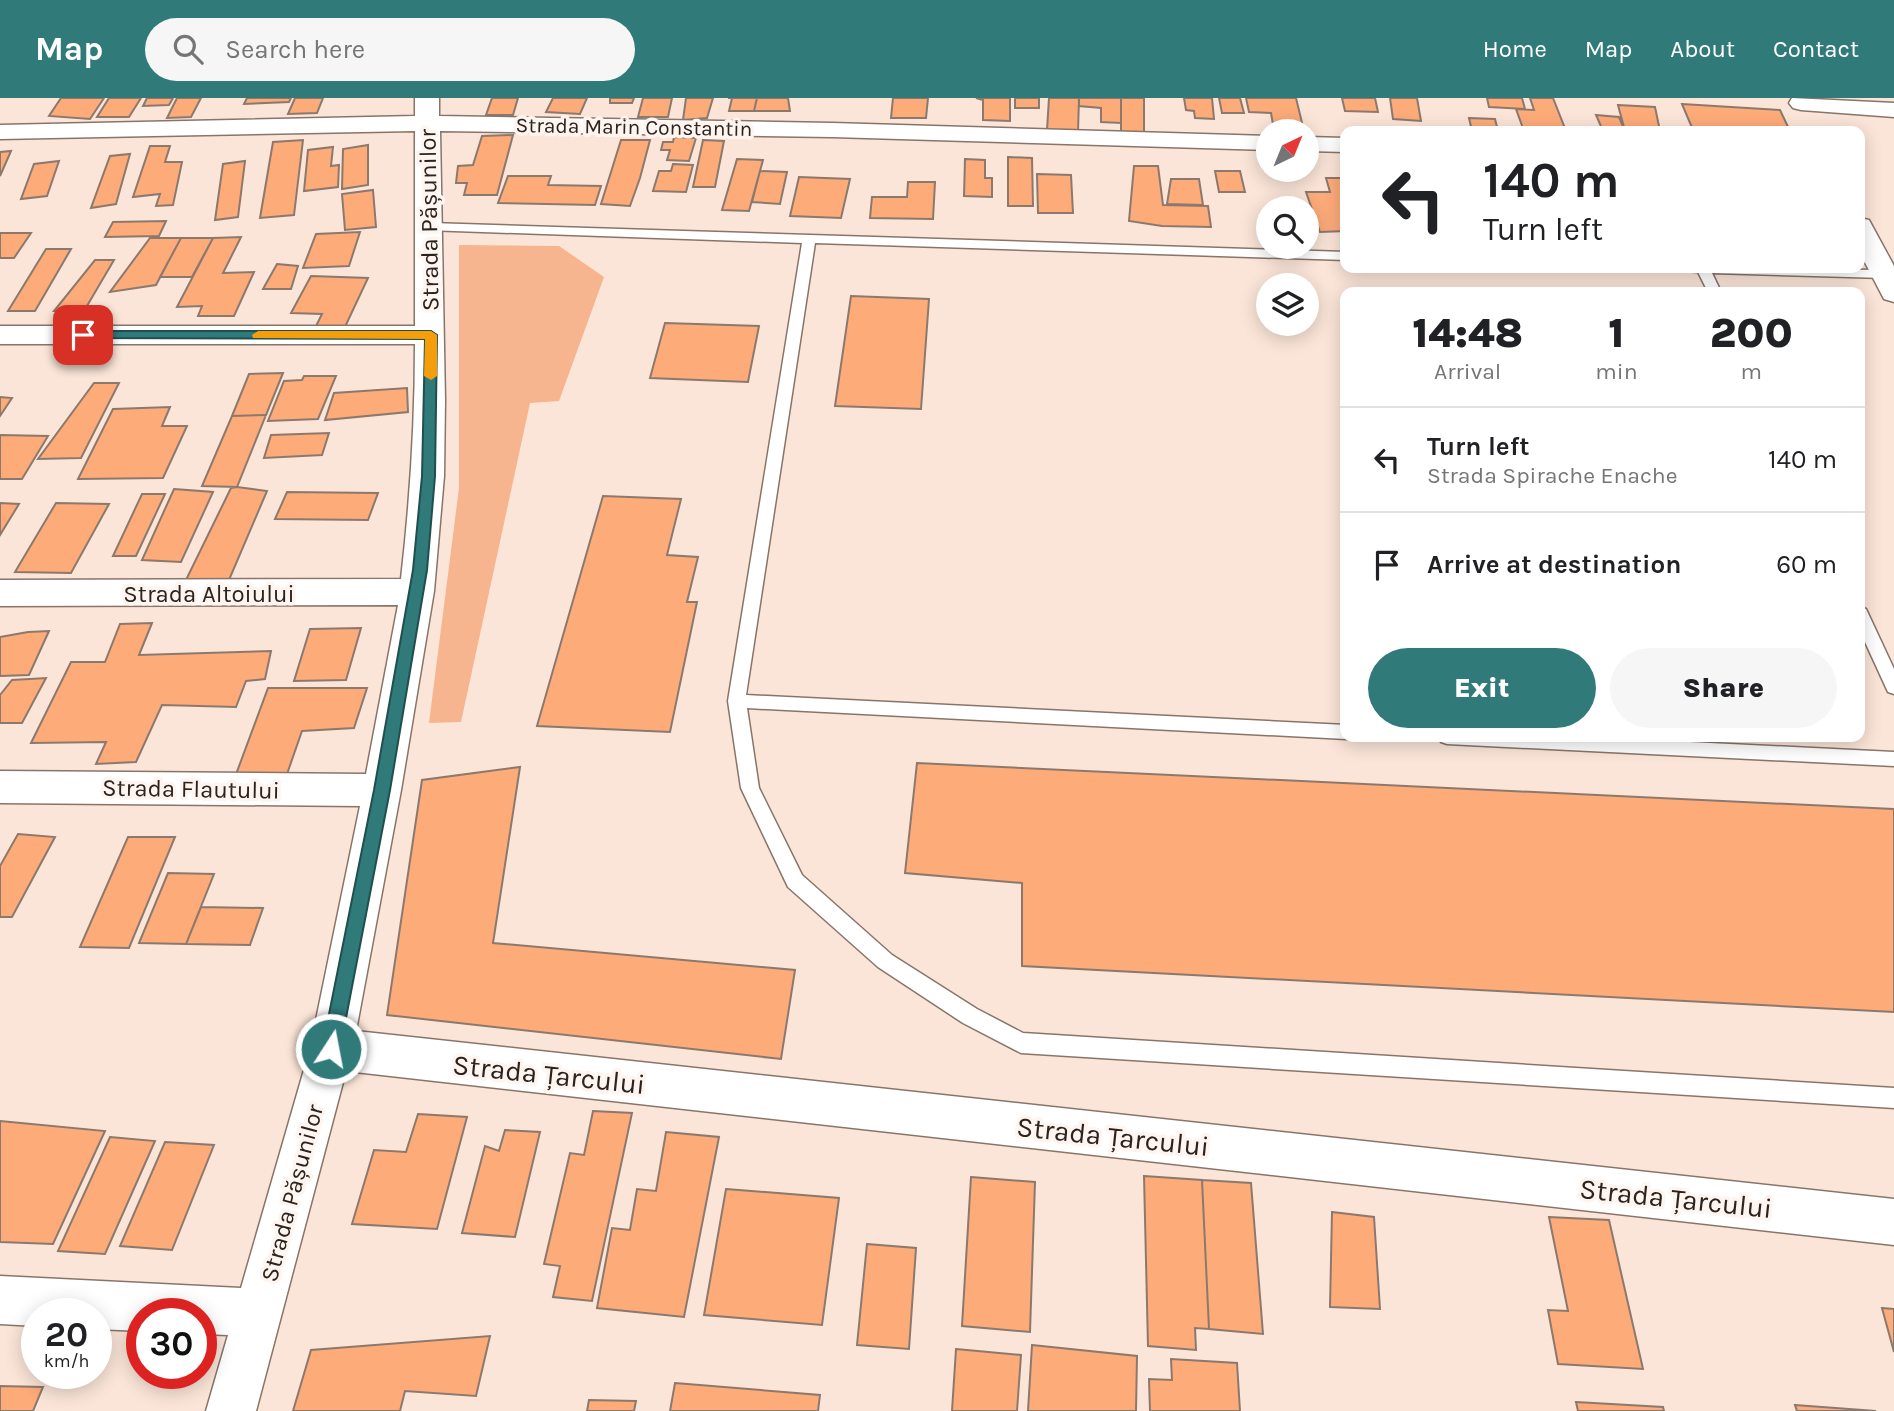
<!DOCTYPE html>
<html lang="en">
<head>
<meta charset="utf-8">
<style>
	:root { --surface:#fff; --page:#f6f6f6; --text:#202124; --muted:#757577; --line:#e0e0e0; --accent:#317a7a }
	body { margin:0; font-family:Karla,sans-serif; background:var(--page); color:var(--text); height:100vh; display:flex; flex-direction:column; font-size:26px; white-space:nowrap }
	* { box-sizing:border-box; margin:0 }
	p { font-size:23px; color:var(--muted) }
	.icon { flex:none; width:38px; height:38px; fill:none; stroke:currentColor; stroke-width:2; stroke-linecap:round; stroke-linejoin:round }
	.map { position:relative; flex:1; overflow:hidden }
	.side { position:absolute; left:1340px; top:189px; width:525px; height:455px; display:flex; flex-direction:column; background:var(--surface); border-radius:14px; box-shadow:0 4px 18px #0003 }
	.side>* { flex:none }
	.guide { position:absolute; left:1340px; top:28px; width:525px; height:147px; border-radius:14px; box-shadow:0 4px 18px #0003; background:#fff; color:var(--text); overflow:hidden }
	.needle { width:46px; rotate:43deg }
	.buttons { position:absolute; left:1256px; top:21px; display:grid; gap:14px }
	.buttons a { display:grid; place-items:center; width:63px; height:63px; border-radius:50%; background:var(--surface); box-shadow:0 4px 18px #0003; font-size:35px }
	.speed { position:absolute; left:21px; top:1200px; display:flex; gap:14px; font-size:35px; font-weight:700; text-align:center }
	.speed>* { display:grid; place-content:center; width:91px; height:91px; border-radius:50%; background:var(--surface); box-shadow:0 4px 18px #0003; line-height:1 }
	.speed small { font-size:18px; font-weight:400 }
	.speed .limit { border:10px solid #d22; background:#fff; color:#111 }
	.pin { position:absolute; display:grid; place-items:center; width:60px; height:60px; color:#fff; margin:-30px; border-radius:14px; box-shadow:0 4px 10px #0006 }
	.me { position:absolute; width:77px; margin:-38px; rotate:11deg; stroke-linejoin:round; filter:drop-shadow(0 0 5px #0008) }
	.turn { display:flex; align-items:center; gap:24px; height:147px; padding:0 28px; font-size:32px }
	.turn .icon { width:91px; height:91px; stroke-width:2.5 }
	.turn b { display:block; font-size:49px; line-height:60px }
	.eta { display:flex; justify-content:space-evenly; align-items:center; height:119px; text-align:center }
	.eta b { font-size:42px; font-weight:800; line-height:49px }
	.button { display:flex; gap:14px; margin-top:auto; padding:14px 28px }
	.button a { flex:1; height:80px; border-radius:42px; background:var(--accent); color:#fff; font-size:28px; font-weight:800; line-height:80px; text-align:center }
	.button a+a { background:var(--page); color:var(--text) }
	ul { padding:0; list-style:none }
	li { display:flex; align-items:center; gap:21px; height:105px; padding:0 28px; border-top:2px solid var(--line) }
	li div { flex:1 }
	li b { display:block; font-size:26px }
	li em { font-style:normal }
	header { display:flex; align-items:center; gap:42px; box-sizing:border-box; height:98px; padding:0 35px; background:var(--accent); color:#fff }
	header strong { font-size:33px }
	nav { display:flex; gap:38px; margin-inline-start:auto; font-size:24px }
	.search { width:490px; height:63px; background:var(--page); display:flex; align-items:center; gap:18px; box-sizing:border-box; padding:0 24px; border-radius:38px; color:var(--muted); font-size:26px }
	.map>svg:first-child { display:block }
	.green { fill:#f6b58f }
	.building { fill:#feab7a; stroke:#8c796e; stroke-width:2 }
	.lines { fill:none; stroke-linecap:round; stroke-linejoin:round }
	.service-casing { stroke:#88756a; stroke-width:3 }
	.minor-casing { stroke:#88756a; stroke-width:3 }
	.service { fill:#fff; fill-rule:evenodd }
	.minor { fill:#fff; fill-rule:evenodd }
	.route { fill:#317a7a; stroke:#204f4f; stroke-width:2 }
	.slow { fill:#f59e0b }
	.labels { text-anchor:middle; stroke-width:7; stroke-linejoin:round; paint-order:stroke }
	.far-street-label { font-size:21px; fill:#2b231e; stroke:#fef5f0 }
	.street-label { font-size:24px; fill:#2b231e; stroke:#fef5f0 }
	.near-street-label { font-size:28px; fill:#2b231e; stroke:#fef5f0 }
</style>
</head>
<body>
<header>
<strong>Map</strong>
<div class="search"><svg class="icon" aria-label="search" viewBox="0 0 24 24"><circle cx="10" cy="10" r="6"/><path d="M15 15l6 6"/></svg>Search here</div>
<nav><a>Home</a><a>Map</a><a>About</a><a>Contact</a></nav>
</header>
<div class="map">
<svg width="1894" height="1313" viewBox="0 0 1894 1313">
	<rect width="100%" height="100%" fill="#fbe5d8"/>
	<path class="green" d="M 459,147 L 559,148 L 604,179 L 559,303 L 530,305 L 461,624 L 429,625 L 459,390 Z"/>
	<path class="building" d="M 61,0 L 104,0 L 90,21 L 49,18 Z
		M 109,0 L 141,0 L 129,19 L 97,19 Z
		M 147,0 L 173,0 L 169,7 L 143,8 Z
		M 177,0 L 201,0 L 191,19 L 167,20 Z
		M 247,0 L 291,0 L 289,4 L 244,6 Z
		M 295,0 L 323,0 L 317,15 L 288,16 Z
		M 492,0 L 518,0 L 513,17 L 486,17 Z
		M 553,0 L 587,0 L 580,16 L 546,14 Z
		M 610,0 L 634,0 L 632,5 L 610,5 Z
		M 643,0 L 672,0 L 668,19 L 638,19 Z
		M 686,0 L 713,0 L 707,20 L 683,22 Z
		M 728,0 L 757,0 L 754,13 L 729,13 L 732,0 Z
		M 757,0 L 788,0 L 790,13 L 754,13 Z
		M 893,0 L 928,0 L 926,20 L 891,20 Z
		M 976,0 L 1010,0 L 1010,23 L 983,22 L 983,2 Z
		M 1015,0 L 1039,0 L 1039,10 L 1015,10 Z
		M 1049,0 L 1079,0 L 1078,34 L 1047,32 Z
		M 1079,0 L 1121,0 L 1121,25 L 1101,24 L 1101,10 L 1079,8 Z
		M 1121,0 L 1144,0 L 1144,37 L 1121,35 Z
		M 1184,0 L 1212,0 L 1214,21 L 1195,20 L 1194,13 L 1186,12 Z
		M 1219,0 L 1240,0 L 1244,15 L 1222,15 Z
		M 1246,0 L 1296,0 L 1304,33 L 1274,32 L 1271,15 L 1249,14 Z
		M 1342,0 L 1375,0 L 1378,14 L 1345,13 Z
		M 1390,0 L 1417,0 L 1421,23 L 1393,21 Z
		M 1487,0 L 1522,0 L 1525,11 L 1489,9 Z
		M 1530,0 L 1553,0 L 1566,33 L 1524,33 L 1516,11 L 1534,12 Z
		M 1682,6 L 1780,12 L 1790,33 L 1693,32 Z
		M 1618,7 L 1655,9 L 1660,33 L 1625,33 Z
		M 1596,17 L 1619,19 L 1625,33 L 1603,33 Z
		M 1469,20 L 1495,21 L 1498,33 L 1472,33 Z
		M 513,37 L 497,97 L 464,97 L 467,85 L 456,85 L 458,68 L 473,67 L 482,38 Z
		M 674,39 L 696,40 L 689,63 L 667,62 L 670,52 L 661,52 L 663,44 L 673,44 Z
		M 303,42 L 294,117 L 260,120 L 273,44 Z
		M 621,42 L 650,42 L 640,80 L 630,108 L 601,106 Z
		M 703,42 L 724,43 L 715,89 L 693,89 Z
		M 368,47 L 368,87 L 342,91 L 343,51 Z
		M 150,48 L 170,48 L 165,64 L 182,64 L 173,107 L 156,108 L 160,96 L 133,99 Z
		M 333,49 L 331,68 L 339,67 L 338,89 L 304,93 L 308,52 Z
		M 11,53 L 0,78 L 0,54 Z
		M 130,56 L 116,106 L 91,110 L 110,58 Z
		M 1008,59 L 1032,60 L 1033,108 L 1008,108 Z
		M 737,61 L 763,62 L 749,113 L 722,112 Z
		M 965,61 L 985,62 L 985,80 L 992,80 L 992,99 L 964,98 Z
		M 59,63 L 47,98 L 21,101 L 34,66 Z
		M 245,63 L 238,119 L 215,122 L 223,66 Z
		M 673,66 L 693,67 L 686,94 L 653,93 L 659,73 L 671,73 Z
		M 1134,68 L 1158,68 L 1163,107 L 1208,108 L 1211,129 L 1162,128 L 1129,123 Z
		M 760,73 L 787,74 L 780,106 L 752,104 Z
		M 1215,73 L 1240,73 L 1245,94 L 1219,94 Z
		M 1037,76 L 1071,77 L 1073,115 L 1038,115 Z
		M 508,78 L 551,78 L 548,87 L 601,88 L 595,107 L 498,105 Z
		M 799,79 L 850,81 L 841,120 L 790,118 Z
		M 1326,80 L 1346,80 L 1346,133 L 1320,134 L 1306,94 L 1330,94 Z
		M 1171,81 L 1199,81 L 1203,107 L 1167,106 Z
		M 908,84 L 935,84 L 933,121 L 870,120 L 872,99 L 907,99 Z
		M 373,92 L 376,129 L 345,132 L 342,96 Z
		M 166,123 L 159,138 L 105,139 L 113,124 Z
		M 360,134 L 349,168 L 303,170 L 316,136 Z
		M 0,135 L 31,135 L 14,160 L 0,160 Z
		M 241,139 L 223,175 L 254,174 L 234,218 L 198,218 L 202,208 L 177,209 L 213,140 Z
		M 150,140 L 181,140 L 156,187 L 110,194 Z
		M 181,140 L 213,140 L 192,179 L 160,179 Z
		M 46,151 L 71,151 L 35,213 L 8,213 Z
		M 95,162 L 114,162 L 84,213 L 54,213 Z
		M 277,166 L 298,168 L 291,191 L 263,191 Z
		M 311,178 L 368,180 L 345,229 L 316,228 L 322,216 L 291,215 Z
		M 851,198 L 929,201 L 921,311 L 835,308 Z
		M 665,225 L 759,228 L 748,284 L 650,280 Z
		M 283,275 L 266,317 L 232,318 L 249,276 Z
		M 304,278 L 336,278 L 318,321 L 268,323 L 284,283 L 302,282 Z
		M 94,285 L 119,285 L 81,360 L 38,361 Z
		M 407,290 L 408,314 L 325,322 L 334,295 Z
		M 0,299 L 12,300 L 0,318 Z
		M 170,309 L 162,328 L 187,328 L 163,380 L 78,381 L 113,311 Z
		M 266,317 L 237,389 L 202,388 L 232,318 Z
		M 329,335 L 322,357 L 264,360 L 271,337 Z
		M 0,337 L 48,338 L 22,381 L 0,381 Z
		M 237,389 L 267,393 L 226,489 L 183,488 L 231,390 Z
		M 174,391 L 213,394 L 181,464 L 142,462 Z
		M 287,394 L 378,395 L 368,422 L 275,421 Z
		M 142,396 L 165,396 L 136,458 L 113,458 Z
		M 603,398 L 681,401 L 667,457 L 698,459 L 687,504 L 697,504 L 670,634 L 537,628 Z
		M 0,405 L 19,406 L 0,437 Z
		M 56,405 L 109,406 L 71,475 L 15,474 Z
		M 152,525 L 139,557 L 271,553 L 265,581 L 246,583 L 236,609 L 162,607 L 136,664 L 96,666 L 106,644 L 31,645 L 71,564 L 105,564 L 120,526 Z
		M 361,530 L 346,582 L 294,583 L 310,531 Z
		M 49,533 L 29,577 L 0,578 L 0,539 L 28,534 Z
		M 46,580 L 22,625 L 0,625 L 0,597 L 12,582 Z
		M 268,590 L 367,590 L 354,630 L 302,633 L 287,676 L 235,679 Z
		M 917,665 L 1894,711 L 1894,914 L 1022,868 L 1022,785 L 905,775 Z
		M 520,669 L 493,845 L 795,872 L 781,961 L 387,917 L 422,682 Z
		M 18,736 L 55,739 L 12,819 L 0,819 L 0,768 Z
		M 128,739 L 175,739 L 129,850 L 80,849 Z
		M 168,775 L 214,776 L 186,846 L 139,845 Z
		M 201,809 L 263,810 L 250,847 L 186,846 Z
		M 593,1013 L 632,1015 L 592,1203 L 553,1199 L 560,1168 L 544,1166 L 570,1055 L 584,1057 Z
		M 418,1016 L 467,1019 L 437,1131 L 352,1126 L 374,1052 L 406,1054 Z
		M 0,1023 L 105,1033 L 53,1146 L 0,1144 Z
		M 505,1032 L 540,1034 L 515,1139 L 462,1135 L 485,1048 L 499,1053 Z
		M 666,1034 L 719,1039 L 684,1219 L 597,1210 L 612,1130 L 630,1132 L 637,1091 L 656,1093 Z
		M 110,1039 L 155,1043 L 105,1156 L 58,1153 Z
		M 165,1044 L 214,1047 L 172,1152 L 120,1148 Z
		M 1144,1078 L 1202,1082 L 1209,1231 L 1195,1230 L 1196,1252 L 1148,1248 Z
		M 971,1079 L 1035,1084 L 1030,1234 L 962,1228 Z
		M 1202,1082 L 1251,1085 L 1263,1236 L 1209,1231 Z
		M 726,1091 L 839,1100 L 822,1227 L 704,1217 Z
		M 1332,1114 L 1374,1119 L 1380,1211 L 1330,1209 Z
		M 1549,1119 L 1609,1122 L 1643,1271 L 1558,1266 L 1548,1212 L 1568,1213 Z
		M 867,1146 L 916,1150 L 909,1251 L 857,1247 Z
		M 1882,1210 L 1894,1211 L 1894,1254 Z
		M 490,1238 L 476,1298 L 405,1293 L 400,1313 L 293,1313 L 311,1252 Z
		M 1032,1247 L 1137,1258 L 1136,1313 L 1028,1313 Z
		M 956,1251 L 1021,1257 L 1017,1313 L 952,1313 Z
		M 1171,1261 L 1237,1265 L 1240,1313 L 1150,1313 L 1149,1281 L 1172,1282 Z
		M 675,1285 L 820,1297 L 818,1313 L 670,1313 Z
		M 0,1288 L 43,1289 L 33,1313 L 0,1313 Z
		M 589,1302 L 636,1303 L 634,1313 L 587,1313 Z
		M 1576,1304 L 1663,1309 L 1664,1313 L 1578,1313 Z
		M 1795,1307 L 1876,1313 L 1797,1313 Z"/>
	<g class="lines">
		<defs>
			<path id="service" d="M 430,125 L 1346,154 L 1346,162 L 815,145 L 746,597 L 1346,627 L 1346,639 L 1352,639 L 1346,641 L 747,610 L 759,690 L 802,777 L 892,857 L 977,911 L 1023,935 L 1894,990 L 1894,1010 L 1021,955 L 963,925 L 878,869 L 788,789 L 741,690 L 728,603 L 802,145 L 426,132 L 426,126 Z
				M 1684,170 L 1884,172 L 1891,176 L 1884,180 L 1712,175 L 1721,194 L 1708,194 L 1698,174 L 1685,173 Z
				M 1860,509 L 1866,511 L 1894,571 L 1894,596 L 1888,594 L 1860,533 Z
				M 1438,639 L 1589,639 L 1894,654 L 1894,668 L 1447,646 L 1441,644 Z"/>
			<path id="minor" d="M 415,0 L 439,0 L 439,18 L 832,25 L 1269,38 L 1269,52 L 832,39 L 440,33 L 445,302 L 444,378 L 434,493 L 401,692 L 356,933 L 1894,1101 L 1894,1147 L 346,973 L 256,1313 L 206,1313 L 228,1237 L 201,1236 L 201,1216 L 142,1216 L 142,1233 L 96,1231 L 96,1216 L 37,1216 L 37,1228 L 0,1226 L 0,1178 L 241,1190 L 310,951 L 360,708 L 0,705 L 0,673 L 366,676 L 398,507 L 0,508 L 0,482 L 401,481 C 410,403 415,325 415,246 L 0,246 L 0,228 L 415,228 L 415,33 L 0,41 L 0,27 L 415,18 Z
				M 1792,0 L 1894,5 L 1894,19 L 1801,12 L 1793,10 L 1789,5 Z
				M 1307,39 L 1346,40 L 1346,54 L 1307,53 Z
				M 1860,120 L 1869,122 L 1894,168 L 1894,204 L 1884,201 L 1860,155 Z"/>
		</defs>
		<use href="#service" class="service-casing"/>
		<use href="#minor" class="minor-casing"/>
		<use href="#service" class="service"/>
		<use href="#minor" class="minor"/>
	</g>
	<path class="route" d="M 83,233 L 431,233 L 437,237 L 435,378 L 427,472 L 390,692 L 340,951 L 338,957 L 331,960 L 325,957 L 322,951 L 374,692 L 413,472 L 422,378 L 425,241 L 79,240 L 77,237 Z"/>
	<path class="slow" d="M 258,233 L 431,233 L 437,237 L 437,278 L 431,282 L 424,278 L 425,241 L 253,240 L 252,237 Z"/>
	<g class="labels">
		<g class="far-street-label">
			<text transform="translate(634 29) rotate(1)" y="7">Strada Marin Constantin</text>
		</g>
		<g class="street-label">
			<text transform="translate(429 122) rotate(-91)" y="8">Strada Pășunilor</text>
			<text x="209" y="504">Strada Altoiului</text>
			<text transform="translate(191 691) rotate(1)" y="8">Strada Flautului</text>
			<text transform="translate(292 1095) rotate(-75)" y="8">Strada Pășunilor</text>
		</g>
		<g class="near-street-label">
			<text transform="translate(549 976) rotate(6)" y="10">Strada Țarcului</text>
			<text transform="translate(1113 1038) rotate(6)" y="10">Strada Țarcului</text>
			<text transform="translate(1676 1100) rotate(6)" y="10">Strada Țarcului</text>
		</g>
	</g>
</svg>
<div class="buttons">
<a><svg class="needle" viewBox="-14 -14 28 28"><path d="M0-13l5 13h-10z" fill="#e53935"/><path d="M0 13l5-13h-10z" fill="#757577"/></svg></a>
<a><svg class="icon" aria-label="search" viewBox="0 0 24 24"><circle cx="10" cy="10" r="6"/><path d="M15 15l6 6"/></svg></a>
<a><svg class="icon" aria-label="layers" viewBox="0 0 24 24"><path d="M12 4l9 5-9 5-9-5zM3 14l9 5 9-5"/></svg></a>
</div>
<div class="speed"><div>20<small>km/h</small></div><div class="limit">30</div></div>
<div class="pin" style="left:83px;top:237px;background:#d93025"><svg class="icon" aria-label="arrive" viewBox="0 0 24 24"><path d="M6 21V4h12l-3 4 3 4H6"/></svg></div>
<svg class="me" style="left:331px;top:951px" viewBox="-20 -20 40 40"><circle r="17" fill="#317a7a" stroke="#fff" stroke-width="3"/><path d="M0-11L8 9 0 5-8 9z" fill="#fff"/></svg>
<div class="guide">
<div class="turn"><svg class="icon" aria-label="left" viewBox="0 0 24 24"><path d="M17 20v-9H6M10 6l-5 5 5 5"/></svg><div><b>140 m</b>Turn left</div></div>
</div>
<section class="side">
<div class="eta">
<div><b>14:48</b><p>Arrival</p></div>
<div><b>1</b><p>min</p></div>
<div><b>200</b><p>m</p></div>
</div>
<ul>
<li><svg class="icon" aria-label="left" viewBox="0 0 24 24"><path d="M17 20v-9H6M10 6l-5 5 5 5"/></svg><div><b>Turn left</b><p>Strada Spirache Enache</p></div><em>140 m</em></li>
<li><svg class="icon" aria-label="arrive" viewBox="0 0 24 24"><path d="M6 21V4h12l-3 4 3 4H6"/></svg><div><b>Arrive at destination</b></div><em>60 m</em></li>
</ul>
<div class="button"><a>Exit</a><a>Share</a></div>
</section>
</div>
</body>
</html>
